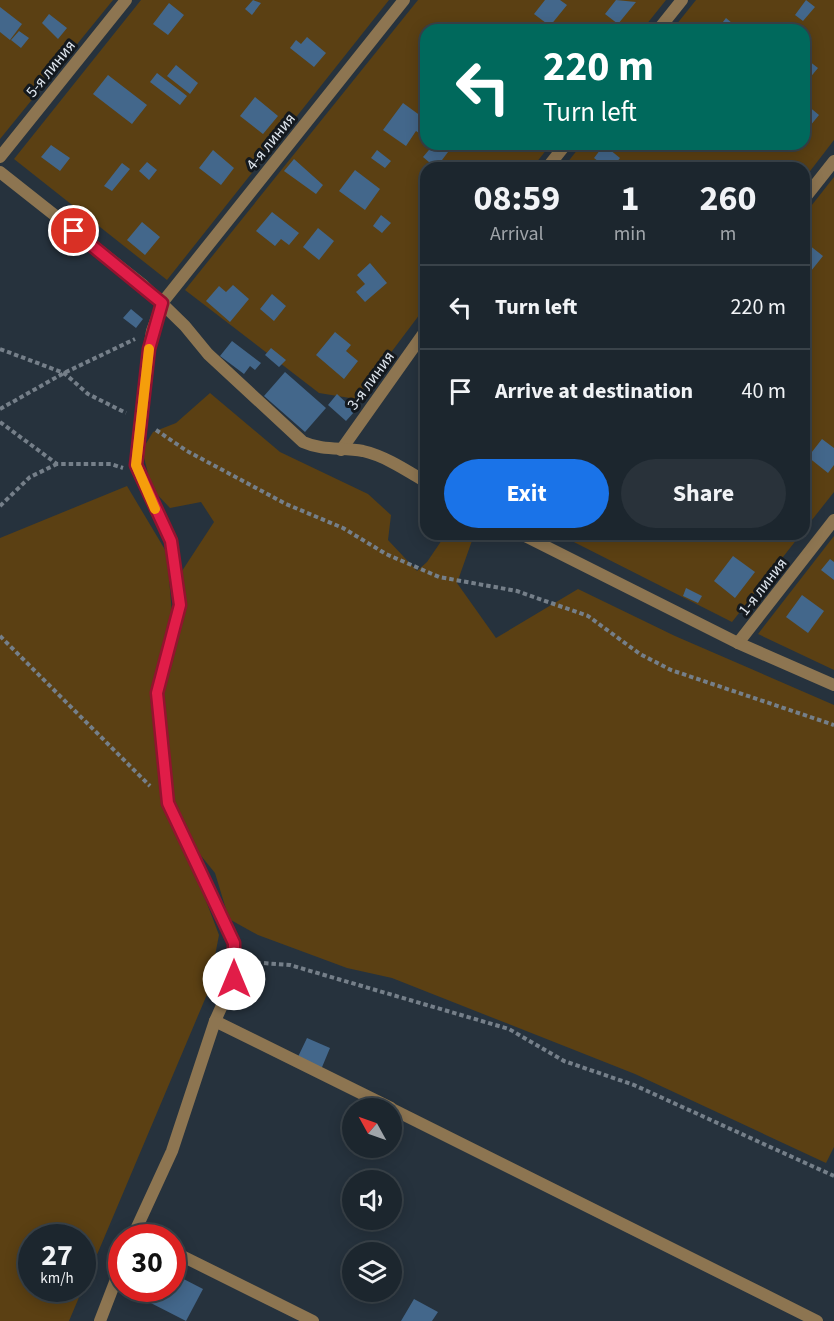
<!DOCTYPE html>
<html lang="en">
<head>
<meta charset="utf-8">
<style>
	:root { --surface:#1c262e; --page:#29323a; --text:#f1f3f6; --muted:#a0a5aa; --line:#3a434a; --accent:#1a73e8 }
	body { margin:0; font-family:"Source Sans 3",sans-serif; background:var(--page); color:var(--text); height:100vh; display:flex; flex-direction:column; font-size:22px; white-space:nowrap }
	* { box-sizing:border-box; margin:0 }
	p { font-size:20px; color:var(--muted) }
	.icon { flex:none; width:33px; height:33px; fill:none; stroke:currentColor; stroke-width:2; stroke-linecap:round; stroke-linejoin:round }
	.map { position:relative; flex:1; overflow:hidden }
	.sheet { position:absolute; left:420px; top:162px; width:390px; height:378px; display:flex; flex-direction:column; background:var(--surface); border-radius:18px; box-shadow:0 3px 15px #0003,0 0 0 2px var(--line) }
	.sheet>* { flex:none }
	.banner { position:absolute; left:420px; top:24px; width:390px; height:126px; border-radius:18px; box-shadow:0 3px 15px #0003,0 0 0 2px var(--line); background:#00695c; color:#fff; overflow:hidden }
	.needle { width:39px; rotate:310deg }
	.controls { position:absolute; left:342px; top:1098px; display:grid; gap:12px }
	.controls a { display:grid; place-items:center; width:60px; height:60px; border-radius:50%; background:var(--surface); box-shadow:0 3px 15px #0003,0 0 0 2px var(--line); font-size:30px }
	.speed { position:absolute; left:18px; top:1224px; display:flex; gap:12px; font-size:30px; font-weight:700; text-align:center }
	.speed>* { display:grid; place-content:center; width:78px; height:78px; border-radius:50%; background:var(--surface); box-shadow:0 3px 15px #0003,0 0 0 2px var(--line); line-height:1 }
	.speed small { font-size:15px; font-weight:400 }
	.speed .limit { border:9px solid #d22; background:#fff; color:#111 }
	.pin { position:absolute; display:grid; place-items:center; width:51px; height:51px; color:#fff; margin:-26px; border:3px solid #fff; border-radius:50%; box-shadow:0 2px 6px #0007 }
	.me { position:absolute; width:66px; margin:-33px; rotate:0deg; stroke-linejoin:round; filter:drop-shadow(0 0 4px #0008) }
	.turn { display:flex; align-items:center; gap:21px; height:126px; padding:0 24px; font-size:27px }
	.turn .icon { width:78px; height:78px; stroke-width:2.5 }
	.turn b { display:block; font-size:42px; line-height:51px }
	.eta { display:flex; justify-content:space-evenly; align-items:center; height:102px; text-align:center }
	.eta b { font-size:36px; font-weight:700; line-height:42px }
	.primary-button { display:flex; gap:12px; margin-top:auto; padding:12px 24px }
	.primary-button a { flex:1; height:69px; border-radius:36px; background:var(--accent); color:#fff; font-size:24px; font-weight:700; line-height:69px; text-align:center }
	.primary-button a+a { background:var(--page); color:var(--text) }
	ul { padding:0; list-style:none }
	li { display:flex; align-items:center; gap:18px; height:84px; padding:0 24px; border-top:2px solid var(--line) }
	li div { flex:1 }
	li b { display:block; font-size:22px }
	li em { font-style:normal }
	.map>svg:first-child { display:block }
	.green { fill:#5b4013; fill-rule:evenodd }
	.building { fill:#43678b }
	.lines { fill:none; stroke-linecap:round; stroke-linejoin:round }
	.path { stroke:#757f89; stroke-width:4; stroke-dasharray:4.5 3; stroke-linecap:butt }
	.lane { stroke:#8d7551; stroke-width:12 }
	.street { stroke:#8d7551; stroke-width:12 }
	.route-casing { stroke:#92132f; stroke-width:15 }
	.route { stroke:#e11d48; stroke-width:10 }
	.slow { stroke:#f59e0b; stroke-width:10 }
	.labels { text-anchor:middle; stroke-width:6; stroke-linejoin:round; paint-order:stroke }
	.street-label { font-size:16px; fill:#dee5ed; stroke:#14191e }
</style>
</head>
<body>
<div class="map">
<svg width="834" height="1321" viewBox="0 0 834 1321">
	<rect width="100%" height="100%" fill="#26323d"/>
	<path class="green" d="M 0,0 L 113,0 L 0,139 Z
		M 141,0 L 389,0 L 167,280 L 14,159 Z
		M 418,0 L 666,0 L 642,30 L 426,30 L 426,144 L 551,144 L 532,168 L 426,168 L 426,306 L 356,399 L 319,393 L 185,290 Z
		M 696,0 L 834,0 L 834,140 L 804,179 L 804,168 L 563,168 L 582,144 L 804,144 L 804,30 L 672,30 Z
		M 834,177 L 834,492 L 804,530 L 804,215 Z
		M 210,393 L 280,452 L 368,494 L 391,515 L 388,540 L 417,571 L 427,562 L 446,534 L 474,535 L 457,583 L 496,638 L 578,589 L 675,636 L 834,705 L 834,1147 L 826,1163 L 635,1074 L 392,978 L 347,968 L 258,935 L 229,919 L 215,873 L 189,841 L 171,802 L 161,691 L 186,607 L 182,571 L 214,522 L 201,502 L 170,508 L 152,489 L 142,450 L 153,432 L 176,423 Z
		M 127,486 L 167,553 L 172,614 L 150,695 L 162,806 L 197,877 L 219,935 L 208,992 L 69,1321 L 0,1321 L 0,538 ZM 32,1238 L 82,1238 L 82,1288 L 32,1288 Z
		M 558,534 L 801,534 L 732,622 Z
		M 834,536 L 834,670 L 758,634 Z"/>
	<path class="building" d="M 253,0 L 261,3 L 252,15 L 245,9 Z
		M 545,0 L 560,0 L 567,5 L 550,26 L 534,14 Z
		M 616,0 L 636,2 L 618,24 L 605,14 Z
		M 806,0 L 815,7 L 803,21 L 795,15 Z
		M 169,3 L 184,15 L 168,35 L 153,24 Z
		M 0,7 L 22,24 L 10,40 L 0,32 Z
		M 49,14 L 67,28 L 58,39 L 42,23 Z
		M 726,18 L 738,28 L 736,30 L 724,30 L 719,27 Z
		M 19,31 L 29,38 L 21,48 L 11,40 Z
		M 307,37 L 326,53 L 314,67 L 290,48 L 296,40 L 301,44 Z
		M 809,61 L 818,68 L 804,85 L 804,68 Z
		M 176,65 L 198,83 L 190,94 L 167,76 Z
		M 157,73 L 187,96 L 180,105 L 150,82 Z
		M 108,75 L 147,105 L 132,124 L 93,94 Z
		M 255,97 L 278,116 L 263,134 L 240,116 Z
		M 403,103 L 425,119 L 423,121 L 426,124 L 419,133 L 416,131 L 406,146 L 383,130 Z
		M 807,105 L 819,115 L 810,126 L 804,121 L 804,109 Z
		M 434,144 L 448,152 L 436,168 L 423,157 Z
		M 51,145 L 70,158 L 60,171 L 41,157 Z
		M 604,145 L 620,158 L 612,168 L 607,168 L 594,158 Z
		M 213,150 L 234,168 L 221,185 L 199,168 Z
		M 377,150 L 391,161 L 385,168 L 371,158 Z
		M 294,159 L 323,185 L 316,194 L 284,171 Z
		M 147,162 L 157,170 L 149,180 L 139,171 Z
		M 122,163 L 130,169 L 112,191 L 104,186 Z
		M 355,170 L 380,189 L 365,210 L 339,191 Z
		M 272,212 L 299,233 L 289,245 L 281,239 L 275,246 L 256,231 Z
		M 381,215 L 391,223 L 382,233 L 373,226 Z
		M 142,222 L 160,237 L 145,255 L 127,240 Z
		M 318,228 L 334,241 L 319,260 L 303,247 Z
		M 804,241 L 823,256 L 807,276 L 804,273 Z
		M 370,263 L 387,283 L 365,302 L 356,292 L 365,284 L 357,275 Z
		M 233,285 L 249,299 L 230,322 L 206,301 L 219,286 L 226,292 Z
		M 272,294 L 286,306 L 274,321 L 260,309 Z
		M 131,309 L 143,319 L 136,328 L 123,318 Z
		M 335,332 L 351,345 L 346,351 L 358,361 L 344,379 L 316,355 Z
		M 232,341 L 261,363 L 255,370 L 250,366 L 244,374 L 220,356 Z
		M 271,348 L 286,360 L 279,367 L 265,355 Z
		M 285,372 L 326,408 L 305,432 L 264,396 Z
		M 337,394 L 355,411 L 346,421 L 328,405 Z
		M 822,439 L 834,448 L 834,465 L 828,473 L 808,457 Z
		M 733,556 L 755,572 L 735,598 L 714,581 Z
		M 830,559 L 834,562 L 834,580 L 821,570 Z
		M 686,588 L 702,596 L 698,603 L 683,596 Z
		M 802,595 L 824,611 L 808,633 L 786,617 Z
		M 307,1038 L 330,1048 L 320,1072 L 296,1061 Z
		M 172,1273 L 203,1289 L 186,1321 L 143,1299 L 149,1288 L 172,1288 Z
		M 414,1299 L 438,1312 L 432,1321 L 401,1321 Z"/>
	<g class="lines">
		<path class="path" d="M 0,349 L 64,373 L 88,394 L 126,413
			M 0,409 L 64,373 L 135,339
			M 0,422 L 57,464 L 111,464 L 123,468
			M 156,430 L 187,451 L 286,504 L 343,528 L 386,554 L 439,577 L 517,591 L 588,616 L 640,654 L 671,670 L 834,725
			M 0,506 L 30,477 L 57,464
			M 0,636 L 150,786
			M 249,962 L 290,965 L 509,1029 L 564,1061 L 634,1085 L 834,1176"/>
		<path class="lane" d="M 658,30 L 682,0
			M 0,157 L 126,0
			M 547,168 L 566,144
			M 804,199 L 834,161
			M 162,303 L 404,0
			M 341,450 L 426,330
			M 738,643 L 834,520
			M 215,1021 L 391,1108
			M 392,1109 L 817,1321
			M 134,1232 L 144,1238
			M 172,1251 L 313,1321"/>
		<path class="street" d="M 0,172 L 143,285 L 185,326 L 208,354 L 303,442 C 323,451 342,447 363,451 C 385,456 406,470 426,482
			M 521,534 L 738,643 L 834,685
			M 132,1238 L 172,1151 L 215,1021 L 234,979 L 234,943 L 168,803 L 157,693 L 180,605 L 171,541 L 137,465 L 149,349 L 152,331 L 162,303
			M 100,1321 L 122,1264"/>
	</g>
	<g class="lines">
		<defs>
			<path id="route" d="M 74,231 L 162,303 L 149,349 L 136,465 L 171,541 L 180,605 L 157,693 L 168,803 L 234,943 L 234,979"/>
		</defs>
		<use href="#route" class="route-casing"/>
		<use href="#route" class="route"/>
		<path class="slow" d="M 149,349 L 136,465 L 155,509"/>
	</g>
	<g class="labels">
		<g class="street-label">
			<text transform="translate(50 68) rotate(-51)" y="6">5-я линия</text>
			<text transform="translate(270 141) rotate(-51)" y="6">4-я линия</text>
			<text transform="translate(370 380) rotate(-54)" y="6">3-я линия</text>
			<text transform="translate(762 586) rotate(-52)" y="6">1-я линия</text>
		</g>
	</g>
</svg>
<div class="controls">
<a><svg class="needle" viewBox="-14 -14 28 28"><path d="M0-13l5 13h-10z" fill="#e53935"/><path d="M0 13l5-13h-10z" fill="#a0a5aa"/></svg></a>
<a><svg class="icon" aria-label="sound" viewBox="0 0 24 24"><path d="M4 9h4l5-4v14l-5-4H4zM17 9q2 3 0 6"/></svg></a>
<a><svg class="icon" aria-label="layers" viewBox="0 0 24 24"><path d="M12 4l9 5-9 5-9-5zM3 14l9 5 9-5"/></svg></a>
</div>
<div class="speed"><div>27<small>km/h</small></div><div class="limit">30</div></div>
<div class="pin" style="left:74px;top:231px;background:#d93025"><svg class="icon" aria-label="arrive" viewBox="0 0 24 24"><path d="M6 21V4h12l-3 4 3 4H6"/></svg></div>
<svg class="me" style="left:234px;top:979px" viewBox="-20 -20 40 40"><circle r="19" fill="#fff"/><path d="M0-13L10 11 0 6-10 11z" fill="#e11d48"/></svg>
<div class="banner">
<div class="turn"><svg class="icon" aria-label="left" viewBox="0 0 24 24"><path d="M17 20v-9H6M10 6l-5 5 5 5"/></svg><div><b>220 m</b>Turn left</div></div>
</div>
<section class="sheet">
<div class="eta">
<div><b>08:59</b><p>Arrival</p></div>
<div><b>1</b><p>min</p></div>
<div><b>260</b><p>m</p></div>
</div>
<ul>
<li><svg class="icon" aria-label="left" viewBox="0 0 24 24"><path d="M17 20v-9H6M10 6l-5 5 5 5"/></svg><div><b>Turn left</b></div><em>220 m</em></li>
<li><svg class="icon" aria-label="arrive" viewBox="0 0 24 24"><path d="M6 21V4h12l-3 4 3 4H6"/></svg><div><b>Arrive at destination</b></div><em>40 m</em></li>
</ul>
<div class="primary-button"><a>Exit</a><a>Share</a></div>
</section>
</div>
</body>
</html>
